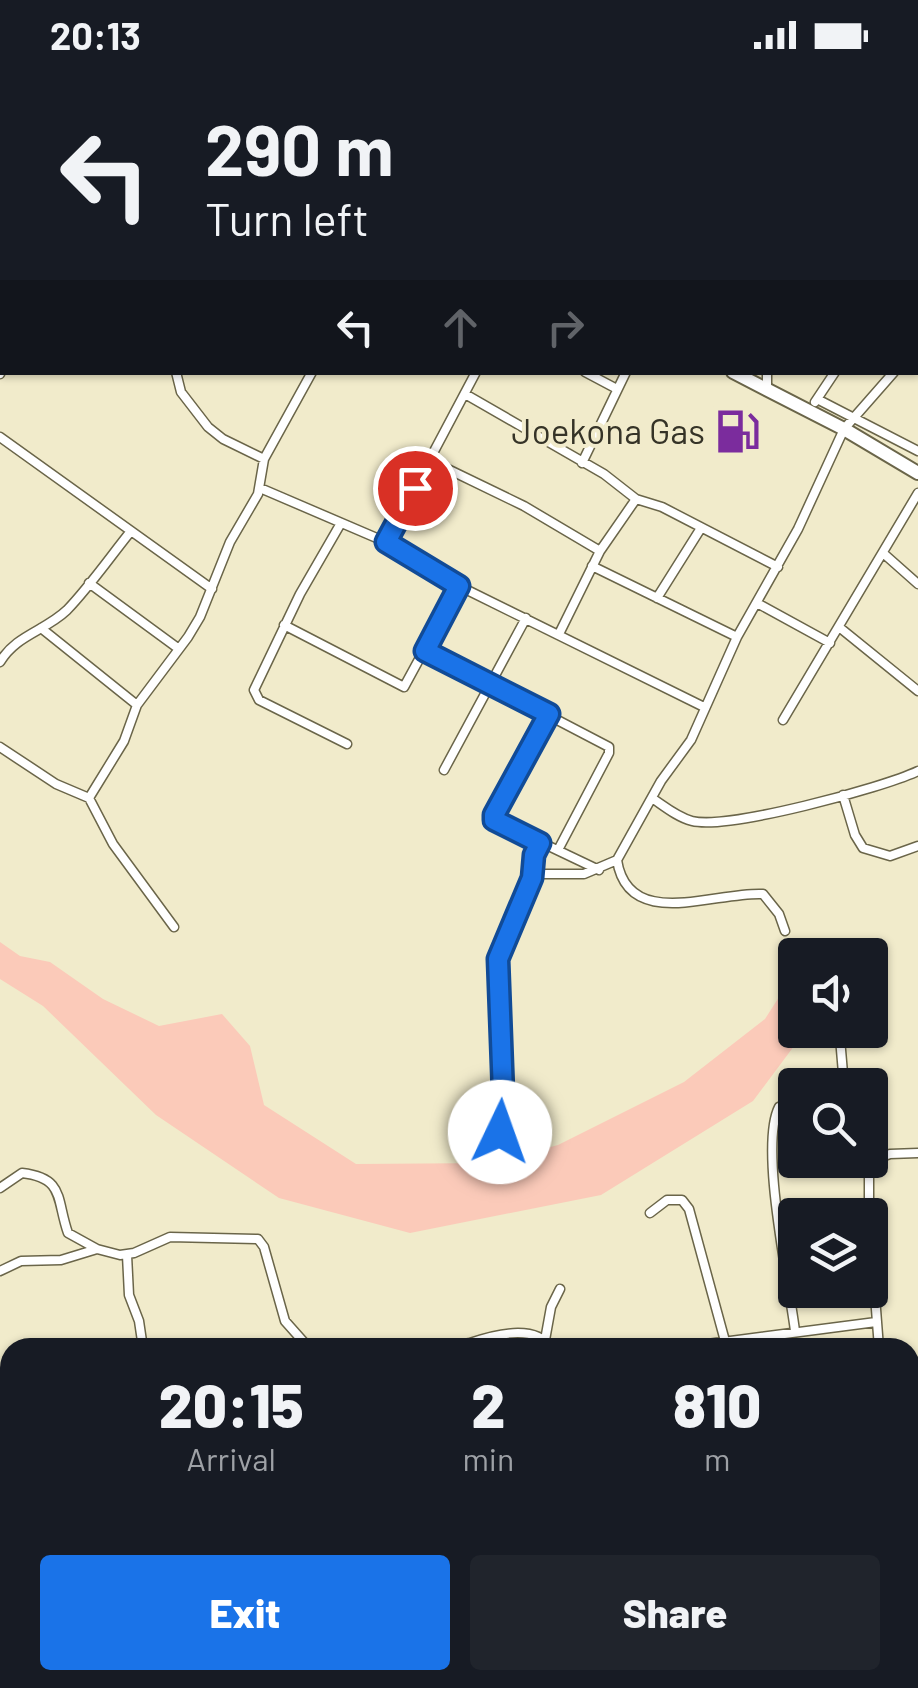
<!DOCTYPE html>
<html lang="en">
<head>
<meta charset="utf-8">
<style>
	:root { --surface:#171b24; --page:#20242c; --text:#f1f3f6; --muted:#9ea1a6; --accent:#1a73e8 }
	body { margin:0; font-family:Barlow,sans-serif; background:var(--page); color:var(--text); height:100vh; display:flex; flex-direction:column; font-size:38px; white-space:nowrap }
	* { box-sizing:border-box; margin:0 }
	p { font-size:32px; color:var(--muted) }
	.icon { flex:none; width:55px; height:55px; fill:none; stroke:currentColor; stroke-width:2; stroke-linecap:round; stroke-linejoin:round }
	.map { position:relative; flex:1; overflow:hidden }
	.details { position:absolute; left:0px; top:1268px; width:920px; height:352px; display:flex; flex-direction:column; background:var(--surface); border-radius:30px 30px 0 0; box-shadow:0 2px 8px #0004 }
	.details>* { flex:none }
	.top-card { position:absolute; left:0px; top:0px; width:920px; height:305px; box-shadow:0 2px 8px #0004; background:#171b24; color:var(--text); overflow:hidden }
	.buttons { position:absolute; left:778px; top:868px; display:grid; gap:20px }
	.buttons a { display:grid; place-items:center; width:110px; height:110px; border-radius:10px; background:var(--surface); box-shadow:0 2px 8px #0004; font-size:50px }
	.pin { position:absolute; display:grid; place-items:center; width:85px; height:85px; color:#fff; margin:-42px; border:5px solid #fff; border-radius:50%; box-shadow:0 2px 10px #0007 }
	.me { position:absolute; width:110px; margin:-55px; rotate:3deg; stroke-linejoin:round; filter:drop-shadow(0 0 8px #0008) }
	.turn { display:flex; align-items:center; gap:35px; height:210px; padding:0 40px; font-size:45px }
	.turn .icon { width:130px; height:130px; stroke-width:2.5 }
	.turn b { display:block; font-size:70px; line-height:85px }
	.lanes { display:flex; align-items:center; height:95px; padding:0 40px; background:#0003; justify-content:center; gap:50px; direction:ltr }
	.lanes .off { opacity:.35 }
	.eta { display:flex; justify-content:space-evenly; align-items:center; height:170px; text-align:center }
	.eta b { font-size:60px; font-weight:800; line-height:70px }
	.primary-button { display:flex; gap:20px; margin-top:auto; padding:20px 40px }
	.primary-button a { flex:1; height:115px; border-radius:10px; background:var(--accent); color:#fff; font-size:40px; font-weight:800; line-height:115px; text-align:center }
	.primary-button a+a { background:var(--page); color:var(--text) }
	.status { display:flex; justify-content:space-between; align-items:center; height:70px; padding:0 50px; background:var(--surface); direction:ltr }
	.status svg { height:28px; fill:currentColor }
	.map>svg:first-child { display:block }
	.green { fill:#fbcab9 }
	.lines { fill:none; stroke-linecap:round; stroke-linejoin:round }
	.minor-casing { stroke:#6a6549; stroke-width:11 }
	.primary-casing { stroke:#6a6549; stroke-width:16 }
	.minor { stroke:#fff; stroke-width:8 }
	.primary { stroke:#fff; stroke-width:12 }
	.route-casing { stroke:#114b97; stroke-width:25 }
	.route { stroke:#1a73e8; stroke-width:18 }
	.labels { text-anchor:middle; stroke-width:8; stroke-linejoin:round; paint-order:stroke }
	.poi-label { font-size:35px; fill:#353327; stroke:#f1ebcb; text-anchor:end }
</style>
</head>
<body>
<div class="status"><b>20:13</b><svg viewBox="0 0 49 12"><path d="M0 12V9h3v3zM5 12V6h3v6zM10 12V3h3v9zM15 12V0h3v12zM26 1h20v11H26zM47 4h2v5h-2z"/></svg></div>
<div class="map">
<svg width="918" height="1618" viewBox="0 0 918 1618">
	<rect width="100%" height="100%" fill="#f1ebcb"/>
	<path class="green" d="M 0,872 L 20,886 L 50,892 L 103,929 L 159,956 L 222,944 L 250,976 L 264,1035 L 356,1094 L 491,1093 L 558,1075 L 684,1012 L 765,949 L 795,902 L 795,960 L 806,960 L 753,1031 L 601,1125 L 410,1163 L 279,1128 L 156,1045 L 43,936 L 0,909 Z"/>
	<g class="lines">
		<defs>
			<path id="minor" d="M 183,0 L 188,2
				M 801,0 L 804,2
				M 277,2 L 279,0
				M 679,2 L 681,0
				M 835,2 L 838,0
				M 0,6 L 4,0
				M 0,256 L 2,257
				M 176,302 L 181,322 L 208,357 L 223,369 L 264,389
				M 585,302 L 617,319
				M 0,304 L 2,299
				M 767,320 L 767,302
				M 465,324 L 604,404 L 636,429 L 662,437 L 778,497
				M 817,329 L 918,381
				M 815,332 L 835,302
				M 0,367 L 212,519
				M 429,390 L 524,436 L 600,481
				M 582,393 L 626,302
				M 260,418 L 386,472 L 459,516 L 704,637
				M 341,453 L 300,524 L 254,620 L 259,630 L 347,674
				M 386,472 L 476,302
				M 883,483 L 918,514
				M 592,496 L 737,567
				M 89,513 L 179,579
				M 657,528 L 701,458
				M 757,533 L 830,573
				M 284,555 L 404,617 L 459,516
				M 839,557 L 918,621
				M 41,558 L 137,635
				M 559,564 L 600,481 L 636,429
				M 425,581 L 609,677 L 609,683 L 558,780
				M 0,592 C 16,565 45,561 67,540 C 90,516 110,487 131,461
				M 549,644 L 494,745 L 494,750 L 599,800
				M 783,650 L 918,423
				M 0,677 L 56,714 L 89,728 L 124,671 L 137,635 L 188,567 L 200,547 L 230,472 L 258,424 L 264,389 L 312,302
				M 444,700 L 526,548
				M 843,725 L 855,765 L 863,778 L 890,786 L 918,776
				M 89,728 L 113,774 L 174,857
				M 652,728 C 664,736 677,747 692,751 C 728,760 882,718 918,701
				M 617,790 C 628,862 716,821 763,824 L 779,844 L 785,861
				M 532,807 L 542,804 L 584,804 L 617,790 L 661,711 L 691,670 L 737,567 L 798,459 L 844,359 L 894,302
				M 844,1015 L 840,968 L 844,960
				M 500,1062 L 503,1023 L 498,889 L 532,807 L 534,785 L 540,773
				M 870,1081 L 873,1090 L 890,1084 L 918,1083
				M 0,1118 L 22,1103 C 65,1108 56,1129 68,1163 L 97,1179 L 120,1185 L 134,1183 L 170,1167 L 258,1169 L 264,1177 L 285,1251 L 309,1278
				M 650,1143 L 667,1130 L 682,1130 L 689,1139 L 725,1271
				M 869,1145 L 869,1099 L 873,1090
				M 870,1161 L 879,1278
				M 127,1185 L 129,1225 L 139,1251 L 143,1278
				M 0,1201 L 21,1191 L 61,1190 L 97,1179
				M 795,1261 C 789,1212 759,1076 779,1037 L 795,1031
				M 545,1270 L 551,1237 L 560,1219
				M 470,1273 C 493,1265 535,1253 551,1278
				M 442,1278 L 470,1273 L 470,1276
				M 677,1278 L 876,1252
				M 910,1398 L 918,1398
				M 0,1495 L 10,1501
				M 910,1500 L 918,1550
				M 207,1610 L 213,1618
				M 5,1618 L 10,1605
				M 93,1618 L 101,1610
				M 300,1618 L 302,1610"/>
			<path id="primary" d="M 138,0 L 143,2
				M 733,302 L 844,359 L 918,403"/>
		</defs>
		<use href="#minor" class="minor-casing"/>
		<use href="#primary" class="primary-casing"/>
		<use href="#minor" class="minor"/>
		<use href="#primary" class="primary"/>
	</g>
	<g class="lines">
		<defs>
			<path id="route" d="M 415,418 L 386,472 L 459,516 L 425,581 L 549,644 L 494,745 L 494,750 L 540,773 L 534,785 L 532,808 L 498,889 L 503,1023 L 500,1062"/>
		</defs>
		<use href="#route" class="route-casing"/>
		<use href="#route" class="route"/>
	</g>
	<defs>
		<symbol id="fuel-bare" viewBox="-9 -9 18 18"><path d="M-5.5-6h7V0h2V4h1.3V-2.5L3-4.5l.8-.8L6-3V5H2.5V1h-1V6h-7ZM-4.2-4.7v3.2H.2V-4.7Z" fill="#7b2c9d" stroke="#f1ebcb" stroke-width="2.5" paint-order="stroke"/></symbol>
	</defs>
	<g fill-rule="evenodd">
		<use href="#fuel-bare" x="706" y="330" width="63" height="63"/>
	</g>
	<g class="labels">
		<g class="poi-label">
			<text x="705" y="374">Joekona Gas</text>
		</g>
	</g>
</svg>
<div class="buttons">
<a><svg class="icon" aria-label="sound" viewBox="0 0 24 24"><path d="M4 9h4l5-4v14l-5-4H4zM17 9q2 3 0 6"/></svg></a>
<a><svg class="icon" aria-label="search" viewBox="0 0 24 24"><circle cx="10" cy="10" r="6"/><path d="M15 15l6 6"/></svg></a>
<a><svg class="icon" aria-label="layers" viewBox="0 0 24 24"><path d="M12 4l9 5-9 5-9-5zM3 14l9 5 9-5"/></svg></a>
</div>
<div class="pin" style="left:415px;top:418px;background:#d93025"><svg class="icon" aria-label="arrive" viewBox="0 0 24 24"><path d="M6 21V4h12l-3 4 3 4H6"/></svg></div>
<svg class="me" style="left:500px;top:1062px" viewBox="-20 -20 40 40"><circle r="19" fill="#fff"/><path d="M0-13L10 11 0 6-10 11z" fill="#1a73e8"/></svg>
<div class="top-card">
<div class="turn"><svg class="icon" aria-label="left" viewBox="0 0 24 24"><path d="M17 20v-9H6M10 6l-5 5 5 5"/></svg><div><b>290 m</b>Turn left</div></div>
<div class="lanes"><svg class="icon" aria-label="left" viewBox="0 0 24 24"><path d="M17 20v-9H6M10 6l-5 5 5 5"/></svg><svg class="icon off" aria-label="ahead" viewBox="0 0 24 24"><path d="M12 20V5M6 11l6-6 6 6"/></svg><svg class="icon off" aria-label="right" viewBox="0 0 24 24"><path d="M7 20v-9h11M14 6l5 5-5 5"/></svg></div>
</div>
<section class="details">
<div class="eta">
<div><b>20:15</b><p>Arrival</p></div>
<div><b>2</b><p>min</p></div>
<div><b>810</b><p>m</p></div>
</div>
<div class="primary-button"><a>Exit</a><a>Share</a></div>
</section>
</div>
</body>
</html>
